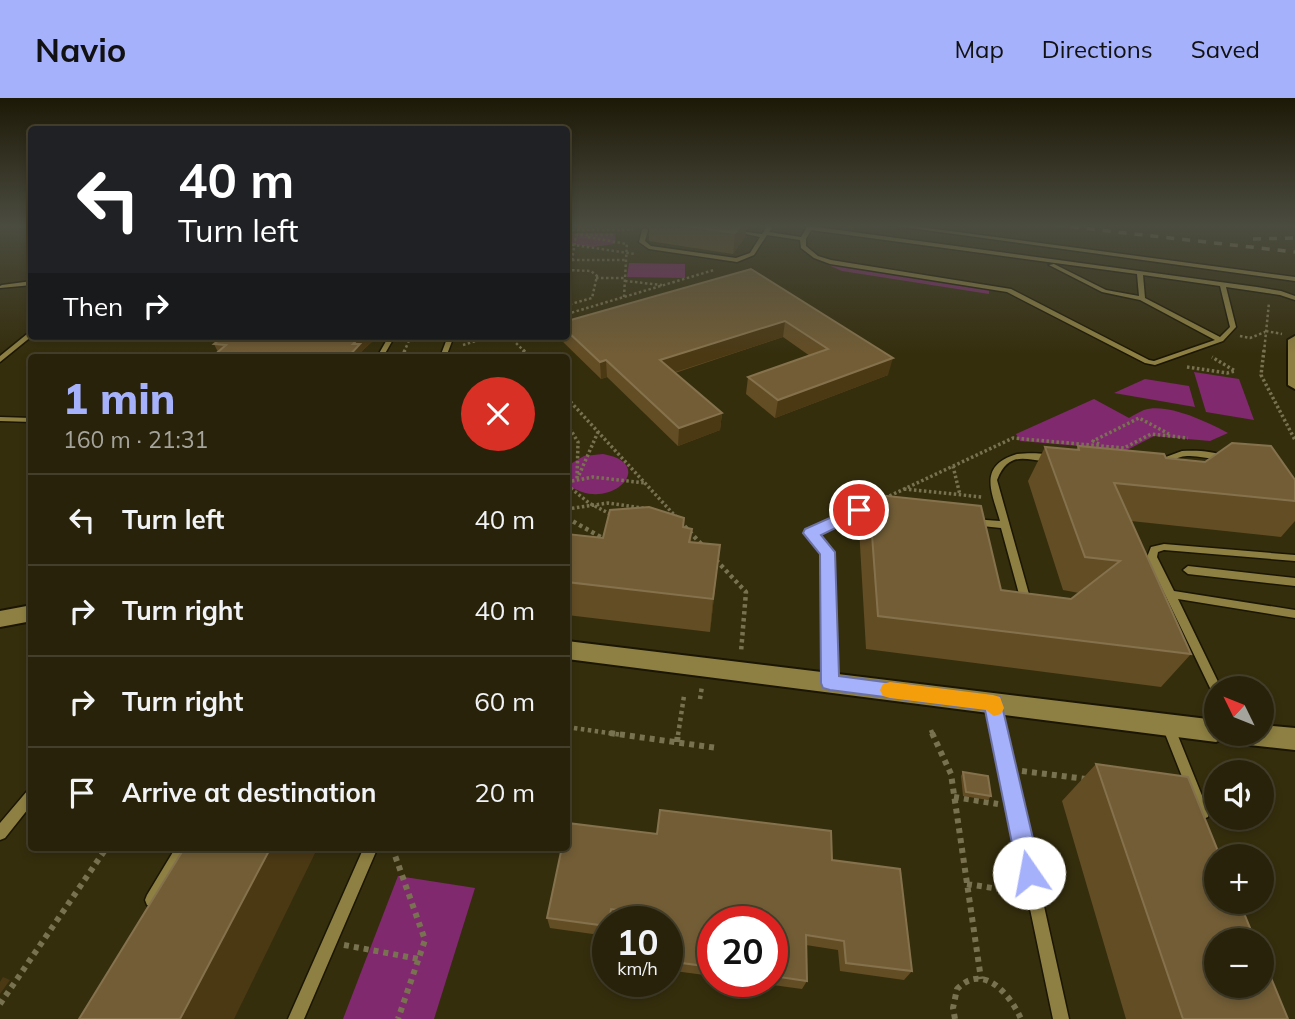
<!DOCTYPE html>
<html lang="en">
<head>
<meta charset="utf-8">
<style>
	:root { --surface:#28220a; --page:#342f18; --text:#f1f3f6; --muted:#a5a49c; --line:#443f2b; --accent:#a6b1fc }
	body { margin:0; font-family:Mulish,sans-serif; background:var(--page); color:var(--text); height:100vh; display:flex; flex-direction:column; font-size:26px; white-space:nowrap }
	* { box-sizing:border-box; margin:0 }
	p { font-size:23px; color:var(--muted) }
	.icon { flex:none; width:38px; height:38px; fill:none; stroke:currentColor; stroke-width:2; stroke-linecap:round; stroke-linejoin:round }
	.map { position:relative; flex:1; overflow:hidden }
	.side { position:absolute; left:28px; top:256px; width:542px; height:497px; display:flex; flex-direction:column; background:var(--surface); border-radius:7px; box-shadow:0 4px 10px #0003,0 0 0 2px var(--line) }
	.side>* { flex:none }
	.banner { position:absolute; left:28px; top:28px; width:542px; height:214px; border-radius:7px; box-shadow:0 4px 10px #0003,0 0 0 2px var(--line); background:#202124; color:#fff; overflow:hidden }
	.needle { width:46px; rotate:313deg }
	.buttons { position:absolute; left:1204px; top:578px; display:grid; gap:14px }
	.buttons a { display:grid; place-items:center; width:70px; height:70px; border-radius:50%; background:var(--surface); box-shadow:0 4px 10px #0003,0 0 0 2px var(--line); font-size:35px }
	.speed { position:absolute; left:592px; top:808px; display:flex; gap:14px; font-size:35px; font-weight:700; text-align:center }
	.speed>* { display:grid; place-content:center; width:91px; height:91px; border-radius:50%; background:var(--surface); box-shadow:0 4px 10px #0003,0 0 0 2px var(--line); line-height:1 }
	.speed small { font-size:18px; font-weight:400 }
	.speed .limit { border:10px solid #d22; background:#fff; color:#111 }
	.pin { position:absolute; display:grid; place-items:center; width:60px; height:60px; color:#fff; margin:-30px; border:4px solid #fff; border-radius:50%; box-shadow:0 2px 7px #0007 }
	.me { position:absolute; width:77px; margin:-38px; rotate:348deg; stroke-linejoin:round; filter:drop-shadow(0 0 5px #0008) }
	.turn { display:flex; align-items:center; gap:24px; height:147px; padding:0 35px; font-size:32px }
	.turn .icon { width:91px; height:91px; stroke-width:2.5 }
	.turn b { display:block; font-size:49px; line-height:60px }
	.then { display:flex; align-items:center; height:66px; padding:0 35px; background:#0003; gap:14px; font-size:26px }
	.round { display:grid; place-items:center; flex:none; width:74px; height:74px; border-radius:37px; background:var(--page) }
	.summary { display:flex; align-items:center; justify-content:space-between; height:119px; padding:0 35px }
	h1 { font-size:42px; font-weight:800; line-height:52px; color:var(--accent) }
	ul { padding:0; list-style:none }
	li { display:flex; align-items:center; gap:21px; height:91px; padding:0 35px; border-top:2px solid var(--line) }
	li div { flex:1 }
	li b { display:block; font-size:26px }
	li em { font-style:normal }
	header { display:flex; align-items:center; gap:42px; box-sizing:border-box; height:98px; padding:0 35px; background:var(--accent); color:#111 }
	header strong { font-size:33px }
	nav { display:flex; gap:38px; margin-inline-start:auto; font-size:24px }
	.map>svg:first-child { display:block }
	.green { fill:#80296f }
	.lines { fill:none; stroke-linecap:round; stroke-linejoin:round }
	.lane-casing { stroke:#1b1604; stroke-width:3 }
	.street-casing { stroke:#1b1604; stroke-width:4 }
	.path-far3 { stroke:#797251; stroke-width:2.5; stroke-dasharray:2.5 2.5; stroke-linecap:butt }
	.path-far2 { stroke:#797251; stroke-width:3.5; stroke-dasharray:2.5 2.5; stroke-linecap:butt }
	.path-far1 { stroke:#797251; stroke-width:4.5; stroke-dasharray:3.5 3.5; stroke-linecap:butt }
	.path { stroke:#797251; stroke-width:6; stroke-dasharray:5 5; stroke-linecap:butt }
	.lane { fill:#8e8042; fill-rule:evenodd }
	.street { fill:#8e8042; fill-rule:evenodd }
	.rail { stroke:#8f8867; stroke-width:3.5; stroke-dasharray:8 8; stroke-linecap:butt }
	.wall { fill:#634d25 }
	.shaded-wall { fill:#4b3914 }
	.building { fill:#725d36; stroke:#85724d; stroke-width:2 }
	.route { fill:#a6b1fc; stroke:#6c73a4; stroke-width:2 }
	.slow { fill:#f59e0b }
</style>
</head>
<body>
<header>
<strong>Navio</strong>
<nav><a>Map</a><a>Directions</a><a>Saved</a></nav>
</header>
<div class="map">
<svg width="1295" height="921" viewBox="0 0 1295 921">
	<rect width="100%" height="100%" fill="#352e0d"/>
	<path class="green" d="M 573,135 L 616,135 L 615,146 L 592,149 L 571,146 Z
		M 629,165 L 685,166 L 685,180 L 627,179 Z
		M 824,165 L 989,190 L 989,196 L 842,173 Z
		M 1194,274 L 1239,281 L 1254,322 L 1206,314 Z
		M 1145,281 L 1189,288 L 1195,309 L 1114,295 Z
		M 1094,301 L 1129,320 C 1134,317 1139,314 1144,312 C 1166,304 1208,324 1228,335 L 1210,343 L 1154,338 L 1127,352 L 1020,343 L 1016,336 Z
		M 603,356 C 654,365 618,406 582,394 C 576,392 571,389 567,387 L 567,368 L 584,358 Z
		M 398,778 L 475,790 L 434,921 L 343,921 Z"/>
	<g class="lines">
		<defs>
			<path id="lane" d="M 764,127 L 770,127 L 772,130 L 769,134 L 801,139 L 807,129 L 809,128 L 1257,189 L 1281,193 L 1295,198 L 1295,202 L 1280,197 L 1226,189 L 1236,229 L 1235,230 L 1223,243 L 1155,267 L 1145,265 L 1007,194 L 830,166 L 814,160 L 801,150 L 800,142 L 767,137 L 754,157 L 737,164 L 649,151 L 639,144 L 642,132 L 645,130 L 648,132 L 645,143 L 651,148 L 736,160 L 750,155 L 760,139 L 746,136 L 746,134 L 762,136 L 766,130 ZM 811,132 L 1137,176 L 1139,198 L 1106,192 L 1054,166 L 1049,167 L 1102,194 L 1140,202 L 1215,242 L 1154,263 L 1149,262 L 1011,191 L 831,162 L 818,158 L 806,148 L 806,141 ZM 1143,177 L 1220,188 L 1230,229 L 1220,239 L 1145,200 Z
				M 889,127 L 905,127 L 1295,179 L 1295,183 Z
				M 32,183 L 32,187 L 0,190 L 0,188 L 2,187 Z
				M 32,232 L 32,238 L 0,264 L 0,258 Z
				M 389,238 L 395,238 L 383,259 L 377,259 Z
				M 448,238 L 454,238 L 446,259 L 440,259 Z
				M 0,319 L 32,320 L 32,324 L 0,323 Z
				M 1182,353 C 1196,352 1215,353 1227,359 C 1217,364 1200,357 1187,358 C 1175,358 1166,369 1155,369 L 1154,367 L 1163,360 Z
				M 1017,356 C 1029,355 1046,354 1057,360 C 1036,371 1012,344 997,382 L 1032,507 L 1031,510 L 1023,510 L 1022,507 L 1001,430 L 972,427 L 967,424 L 972,421 L 1000,423 C 992,394 977,368 1017,356 Z
				M 859,409 L 877,411 L 882,414 L 877,417 L 860,415 L 817,436 L 832,454 L 836,585 L 834,588 L 830,590 L 826,588 L 824,585 L 822,455 L 806,435 L 808,433 Z
				M 1164,446 L 1295,457 L 1295,463 L 1164,452 L 1158,454 L 1157,459 L 1174,493 L 1295,512 L 1295,520 L 1178,501 L 1221,590 L 1216,590 L 1216,596 L 1212,594 L 1147,459 L 1151,449 Z
				M 1188,468 L 1295,480 L 1295,488 L 1188,476 L 1183,472 Z
				M 993,600 L 997,601 L 999,605 L 1069,921 L 1053,921 L 987,605 L 989,601 Z
				M 1168,623 L 1172,624 L 1174,628 L 1209,715 L 1208,719 L 1203,721 L 1198,719 L 1162,628 L 1164,624 Z
				M 32,690 L 32,706 L 5,740 L 0,742 L 0,725 L 28,692 Z
				M 176,749 L 191,749 L 157,807 L 152,809 L 147,807 L 145,802 L 147,797 Z
				M 364,749 L 378,749 L 304,921 L 288,921 Z"/>
			<path id="street" d="M 1295,238 L 1295,291 L 1288,287 L 1288,242 Z
				M 32,507 L 32,523 L 0,529 L 0,513 Z
				M 567,543 L 1216,622 L 1216,635 L 1227,635 L 1224,640 L 1216,644 L 567,561 Z
				M 1262,627 L 1295,630 L 1295,652 L 1240,646 L 1232,642 L 1228,635 L 1262,635 Z"/>
		</defs>
		<use href="#lane" class="lane-casing"/>
		<use href="#street" class="street-casing"/>
		<path class="path-far3" d="M 567,132 L 633,132
			M 588,139 L 627,146
			M 567,146 L 635,156
			M 572,162 L 626,162
			M 567,164 L 572,162 L 576,137 L 613,137
			M 567,172 L 591,173 L 597,178 L 592,200 L 567,207
			M 596,180 L 625,180
			M 625,183 L 662,187
			M 624,199 L 627,144
			M 567,216 L 714,172
			M 1266,233 L 1282,236
			M 509,238 L 525,254
			M 1240,238 L 1250,240 L 1265,234
			M 463,247 L 493,238
			M 404,254 L 411,238
			M 1264,254 L 1269,205"/>
		<path class="path-far2" d="M 523,252 L 530,259
			M 1264,252 L 1261,277 L 1295,342
			M 402,259 L 405,252
			M 1187,269 L 1227,275 L 1235,273 L 1212,259
			M 567,300 L 677,420
			M 567,326 L 578,344 L 577,381
			M 1099,346 L 1093,343 L 1139,320 L 1169,336
			M 953,368 L 960,397
			M 579,377 L 598,334
			M 567,384 L 593,379 L 645,385
			M 567,387 L 589,405 L 614,418
			M 904,391 L 982,399
			M 885,400 L 1013,340 L 1124,350 L 1151,336 L 1188,340
			M 567,411 L 608,405 L 649,411"/>
		<path class="path-far1" d="M 675,418 L 703,448
			M 567,420 L 606,442
			M 716,462 L 746,494 L 741,554
			M 700,601 L 702,588
			M 567,629 L 622,637
			M 931,632 L 933,637
			M 678,637 L 684,598"/>
		<path class="path" d="M 610,635 L 717,650
			M 932,635 L 951,676 L 981,881
			M 677,644 L 678,635
			M 1022,673 L 1086,681
			M 954,699 L 998,706
			M 392,749 L 425,842 L 398,921
			M 967,786 L 1018,794
			M 344,847 L 419,861
			M 0,906 L 107,749
			M 955,921 L 953,910 L 957,891 C 983,864 1010,896 1021,921"/>
		<use href="#lane" class="lane"/>
		<use href="#street" class="street"/>
		<path class="rail" d="M 1055,127 L 1295,154
			M 1253,141 L 1295,140"/>
	</g>
	<path class="wall" d="M 649,127 L 752,127 L 752,129 L 746,131 L 745,139 L 733,156 L 649,143 Z
		M 751,171 L 888,277 L 775,320 L 746,296 L 748,279 L 810,258 L 783,239 L 675,275 L 722,315 L 720,332 L 678,348 L 607,279 L 601,281 L 560,241 L 560,238 L 567,238 L 567,223 Z
		M 376,240 L 362,253 L 218,254 L 214,246 Z
		M 1078,348 L 1166,360 L 1295,382 L 1295,423 L 1281,439 L 1131,423 L 1191,556 L 1161,589 L 866,551 L 859,430 L 869,396 L 1001,492 L 1071,501 L 1079,495 L 1063,492 L 1028,383 L 1045,349 L 1076,352 Z
		M 684,430 L 692,431 L 691,444 L 720,447 L 710,534 L 567,517 L 567,436 L 603,440 Z
		M 1096,666 L 1288,921 L 1126,921 L 1062,703 Z
		M 963,674 L 991,698 L 988,702 L 963,698 L 961,678 Z
		M 832,762 L 912,873 L 904,882 L 840,873 L 838,852 L 806,847 L 807,883 L 802,891 L 750,884 L 772,884 L 772,824 L 712,824 L 712,878 L 667,872 L 667,824 L 639,824 L 612,820 L 612,824 L 607,824 L 607,838 L 550,830 L 547,820 Z"/>
	<path class="shaded-wall" d="M 741,127 L 752,127 L 752,129 L 746,131 L 745,139 L 733,156 L 735,135 Z
		M 785,223 L 783,239 L 660,279 L 660,262 Z
		M 361,238 L 375,238 L 376,240 L 362,253 L 364,259 L 348,259 L 353,246 Z
		M 893,260 L 888,277 L 775,320 L 778,302 Z
		M 606,262 L 607,279 L 601,281 L 600,264 Z
		M 722,315 L 720,332 L 678,348 L 679,330 Z
		M 720,447 L 716,481 L 710,534 L 713,501 Z
		M 271,749 L 318,749 L 234,921 L 180,921 Z
		M 611,811 L 612,824 L 609,824 Z
		M 3,879 L 10,882 L 0,896 L 0,884 Z"/>
	<path class="building" d="M 680,127 L 741,127 L 735,135 Z
		M 751,171 L 893,260 L 778,302 L 748,279 L 828,251 L 785,223 L 660,262 L 722,315 L 679,330 L 606,262 L 600,264 L 567,233 L 567,223 Z
		M 224,238 L 361,238 L 353,246 L 360,246 L 348,259 L 212,259 L 226,247 L 214,246 Z
		M 1232,345 L 1271,348 L 1295,382 L 1295,403 L 1114,385 L 1191,556 L 878,518 L 869,396 L 981,408 L 1001,492 L 1071,501 L 1120,463 L 1085,459 L 1045,349 L 1079,352 L 1078,348 L 1164,356 L 1166,360 L 1205,364 Z
		M 649,409 L 684,420 L 683,429 L 692,431 L 689,444 L 720,447 L 713,501 L 567,484 L 567,436 L 603,440 L 610,412 Z
		M 1096,666 L 1188,679 L 1220,758 L 1216,758 L 1216,803 L 1239,803 L 1255,842 L 1216,842 L 1216,887 L 1262,887 L 1262,858 L 1288,921 L 1183,921 Z
		M 963,674 L 988,678 L 991,698 L 966,694 Z
		M 660,712 L 831,733 L 832,762 L 900,771 L 912,873 L 846,865 L 844,843 L 806,837 L 807,883 L 772,878 L 772,824 L 712,824 L 712,869 L 667,863 L 667,824 L 650,824 L 651,816 L 611,811 L 609,824 L 607,824 L 607,828 L 547,820 L 562,749 L 567,749 L 567,725 L 657,736 Z
		M 185,749 L 271,749 L 180,921 L 79,921 Z"/>
	<linearGradient id="sky" x2="0" y2="1"><stop stop-color="#1d1907"/><stop offset="0.5" stop-color="#4b4c40"/><stop offset="1" stop-color="#4b4c40" stop-opacity="0"/></linearGradient>
	<rect width="1295" height="256" fill="url(#sky)"/>
	<path class="route" d="M 859,407 L 864,409 L 866,412 L 864,416 L 821,437 L 835,454 L 839,578 L 1000,599 L 1041,775 L 1037,783 L 1029,786 L 1021,783 L 1018,775 L 985,612 L 830,592 L 823,590 L 821,585 L 820,456 L 803,435 L 805,431 Z"/>
	<path class="slow" d="M 890,584 L 993,597 L 1000,599 L 1004,610 L 1001,616 L 994,618 L 986,612 L 890,600 L 883,598 L 880,592 L 883,586 Z"/>
</svg>
<div class="buttons">
<a><svg class="needle" viewBox="-14 -14 28 28"><path d="M0-13l5 13h-10z" fill="#e53935"/><path d="M0 13l5-13h-10z" fill="#a5a49c"/></svg></a>
<a><svg class="icon" aria-label="sound" viewBox="0 0 24 24"><path d="M4 9h4l5-4v14l-5-4H4zM17 9q2 3 0 6"/></svg></a>
<a>+</a>
<a>−</a>
</div>
<div class="speed"><div>10<small>km/h</small></div><div class="limit">20</div></div>
<div class="pin" style="left:859px;top:412px;background:#d93025"><svg class="icon" aria-label="arrive" viewBox="0 0 24 24"><path d="M6 21V4h12l-3 4 3 4H6"/></svg></div>
<svg class="me" style="left:1029px;top:775px" viewBox="-20 -20 40 40"><circle r="19" fill="#fff"/><path d="M0-13L10 11 0 6-10 11z" fill="#a6b1fc"/></svg>
<div class="banner">
<div class="turn"><svg class="icon" aria-label="left" viewBox="0 0 24 24"><path d="M17 20v-9H6M10 6l-5 5 5 5"/></svg><div><b>40 m</b>Turn left</div></div>
<div class="then">Then<svg class="icon" aria-label="right" viewBox="0 0 24 24"><path d="M7 20v-9h11M14 6l5 5-5 5"/></svg></div>
</div>
<section class="side">
<div class="summary"><div><h1>1 min</h1><p>160 m · 21:31</p></div><a class="round" style="background:#d93025;color:#fff"><svg class="icon" aria-label="close" viewBox="0 0 24 24"><path d="M6 6l12 12M18 6L6 18"/></svg></a></div>
<ul>
<li><svg class="icon" aria-label="left" viewBox="0 0 24 24"><path d="M17 20v-9H6M10 6l-5 5 5 5"/></svg><div><b>Turn left</b></div><em>40 m</em></li>
<li><svg class="icon" aria-label="right" viewBox="0 0 24 24"><path d="M7 20v-9h11M14 6l5 5-5 5"/></svg><div><b>Turn right</b></div><em>40 m</em></li>
<li><svg class="icon" aria-label="right" viewBox="0 0 24 24"><path d="M7 20v-9h11M14 6l5 5-5 5"/></svg><div><b>Turn right</b></div><em>60 m</em></li>
<li><svg class="icon" aria-label="arrive" viewBox="0 0 24 24"><path d="M6 21V4h12l-3 4 3 4H6"/></svg><div><b>Arrive at destination</b></div><em>20 m</em></li>
</ul>
</section>
</div>
</body>
</html>
